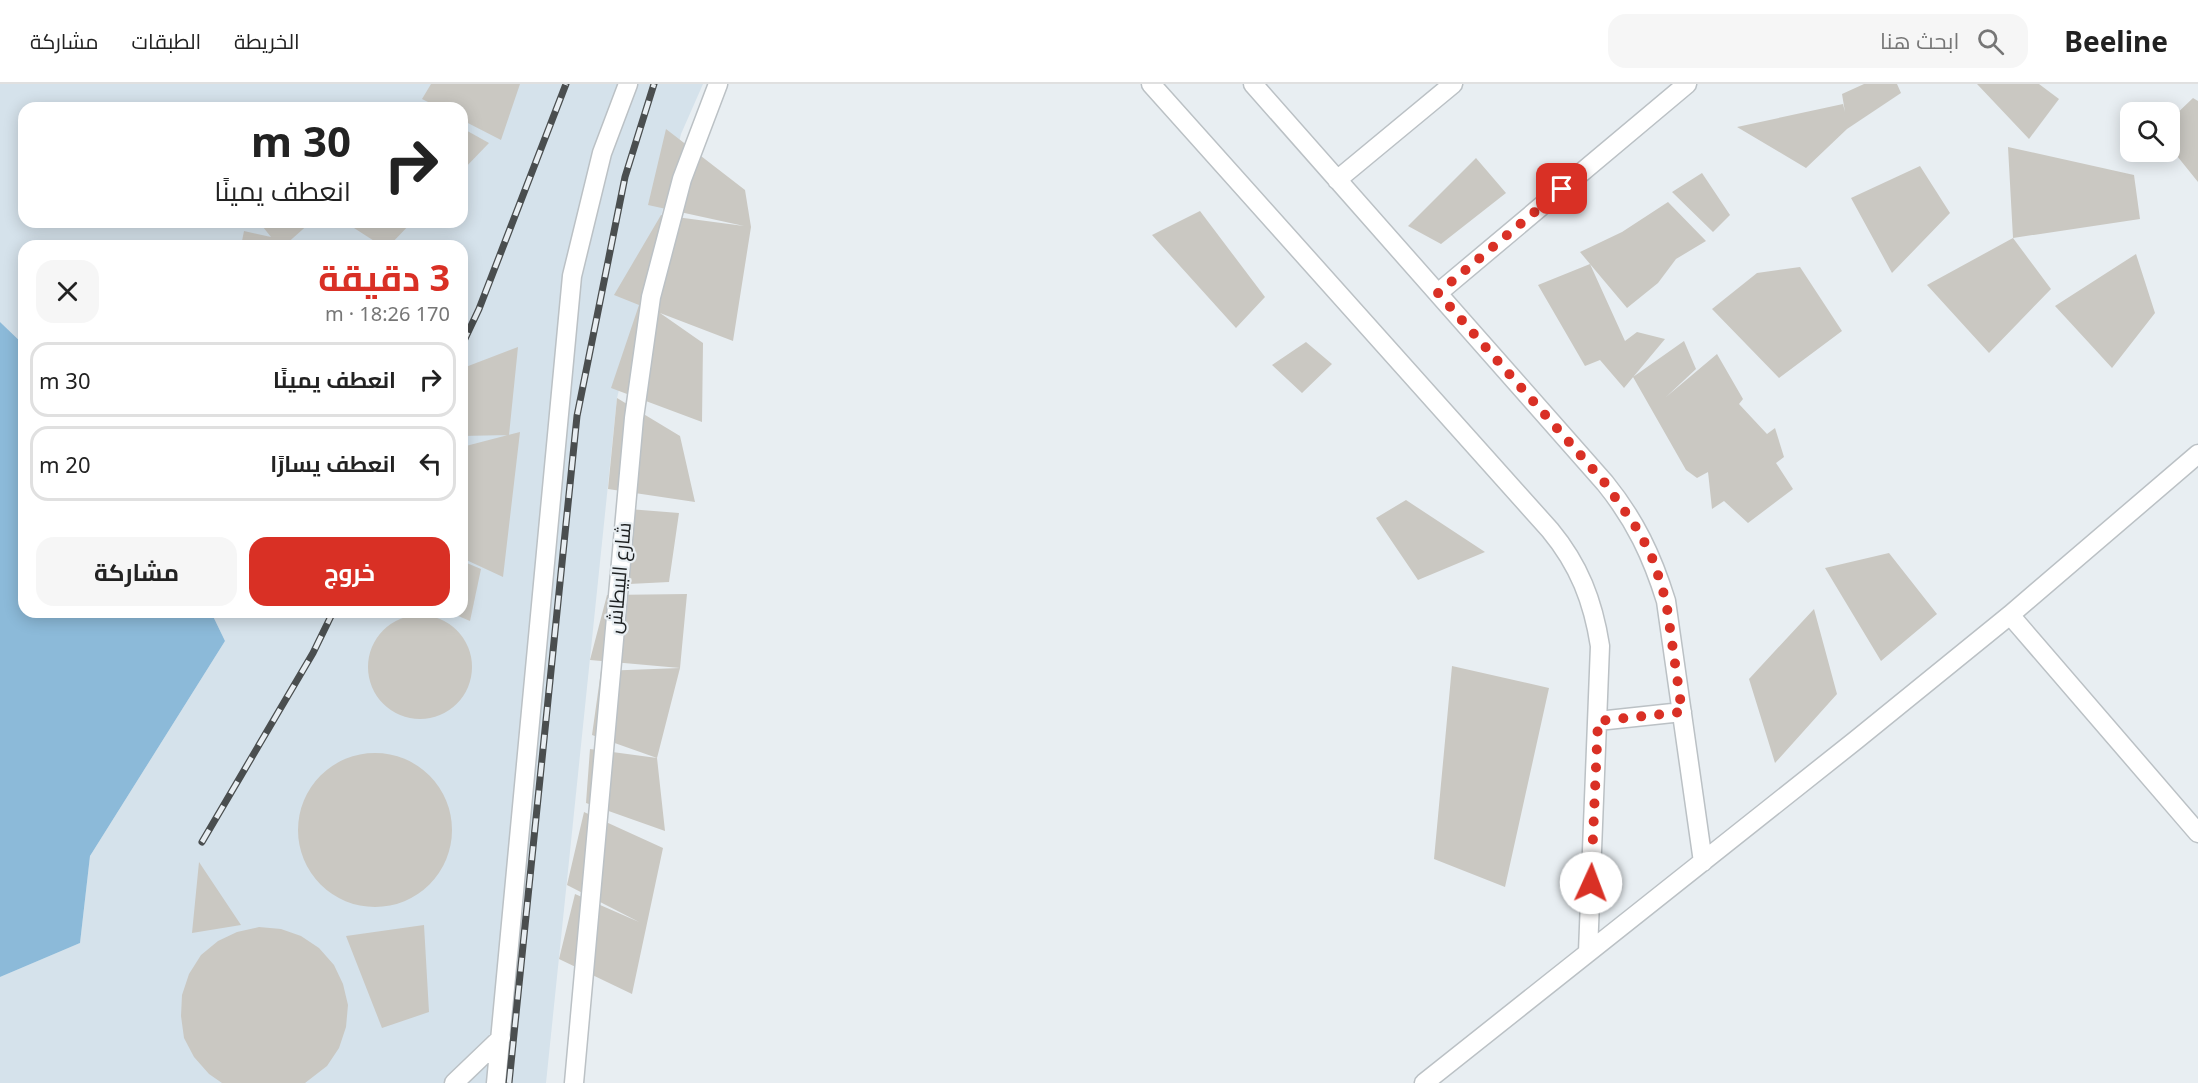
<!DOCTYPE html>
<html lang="ar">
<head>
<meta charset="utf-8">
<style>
	:root { --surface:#fff; --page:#f6f6f6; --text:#222; --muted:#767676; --line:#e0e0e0; --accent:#d93025 }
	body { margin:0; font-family:"Noto Sans",Cairo,sans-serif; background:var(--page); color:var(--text); direction:rtl; height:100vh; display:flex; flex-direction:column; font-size:22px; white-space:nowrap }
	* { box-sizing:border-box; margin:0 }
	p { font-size:20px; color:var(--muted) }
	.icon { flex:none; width:33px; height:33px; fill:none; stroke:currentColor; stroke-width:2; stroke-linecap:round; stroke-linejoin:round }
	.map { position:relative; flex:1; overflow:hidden; direction:ltr }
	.side { position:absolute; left:18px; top:156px; width:450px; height:378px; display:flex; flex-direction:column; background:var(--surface); border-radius:18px; box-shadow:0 3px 15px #0003; direction:rtl }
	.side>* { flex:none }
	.guide { position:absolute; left:18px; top:18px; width:450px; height:126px; border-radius:18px; box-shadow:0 3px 15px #0003; direction:rtl; background:#fff; color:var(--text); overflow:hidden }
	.fabs { position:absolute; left:2120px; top:18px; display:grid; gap:12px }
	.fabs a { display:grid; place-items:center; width:60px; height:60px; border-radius:12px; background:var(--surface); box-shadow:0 3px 15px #0003; font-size:30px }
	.pin { position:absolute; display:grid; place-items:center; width:51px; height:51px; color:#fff; margin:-26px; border-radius:12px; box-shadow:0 3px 9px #0006 }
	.me { position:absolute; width:66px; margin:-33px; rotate:2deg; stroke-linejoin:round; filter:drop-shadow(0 0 4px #0008) }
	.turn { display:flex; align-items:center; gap:21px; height:126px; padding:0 18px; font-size:27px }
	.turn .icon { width:78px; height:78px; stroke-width:2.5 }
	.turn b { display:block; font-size:42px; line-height:51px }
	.round { display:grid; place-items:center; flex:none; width:63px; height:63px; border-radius:18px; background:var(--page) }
	.overview { display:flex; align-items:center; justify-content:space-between; height:102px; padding:0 18px }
	h1 { font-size:36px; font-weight:700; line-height:45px; color:var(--accent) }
	.action { display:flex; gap:12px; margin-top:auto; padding:12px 18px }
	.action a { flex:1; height:69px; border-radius:18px; background:var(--accent); color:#fff; font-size:24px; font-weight:700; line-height:69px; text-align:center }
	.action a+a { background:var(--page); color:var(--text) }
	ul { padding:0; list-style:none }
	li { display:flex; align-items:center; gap:18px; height:75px; margin:0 12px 9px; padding:0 6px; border:3px solid var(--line); border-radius:18px }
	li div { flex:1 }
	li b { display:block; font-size:22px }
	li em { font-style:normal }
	header { display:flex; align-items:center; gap:36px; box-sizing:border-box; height:84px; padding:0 30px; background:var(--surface); border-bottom:2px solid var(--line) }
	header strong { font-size:28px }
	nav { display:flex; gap:33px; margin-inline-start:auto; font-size:21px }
	.search { width:420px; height:54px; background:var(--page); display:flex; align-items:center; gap:15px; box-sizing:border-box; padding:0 21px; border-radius:18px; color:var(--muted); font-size:22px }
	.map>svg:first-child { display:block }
	.built { fill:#d5e2eb; fill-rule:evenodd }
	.water { fill:#8cbad9 }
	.building { fill:#cac8c2 }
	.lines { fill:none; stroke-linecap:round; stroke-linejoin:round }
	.service-casing { stroke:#bbc1c5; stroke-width:21 }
	.service { stroke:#fff; stroke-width:18 }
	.rail-casing { stroke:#4a4e4f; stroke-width:7 }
	.rail { stroke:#e8eef2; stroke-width:4.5; stroke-dasharray:14; stroke-linecap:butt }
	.route { stroke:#d93025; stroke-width:10; stroke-dasharray:0 18 }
	.labels { text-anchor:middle; stroke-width:4.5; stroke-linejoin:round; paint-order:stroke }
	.street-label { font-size:20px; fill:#1c1f20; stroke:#e8eef2 }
</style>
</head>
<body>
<header>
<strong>Beeline</strong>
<div class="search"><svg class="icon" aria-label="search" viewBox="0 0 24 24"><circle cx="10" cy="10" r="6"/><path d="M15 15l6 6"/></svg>ابحث هنا</div>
<nav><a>الخريطة</a><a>الطبقات</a><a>مشاركة</a></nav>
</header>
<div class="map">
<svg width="2198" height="999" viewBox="0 0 2198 999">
	<rect width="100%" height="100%" fill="#e8eef2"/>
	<path class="built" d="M 0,0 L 703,0 L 681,50 L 617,314 L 546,999 L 0,999 L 0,893 L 80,859 L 90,772 L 225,557 L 211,528 L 462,528 L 462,162 L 24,162 L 24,261 L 0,238 ZM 24,24 L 462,24 L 462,138 L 24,138 Z"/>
	<path class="water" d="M 0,238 L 24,261 L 24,528 L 211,528 L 225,557 L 90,772 L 80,859 L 0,893 Z"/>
	<path class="building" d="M 431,0 L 520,0 L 501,56 L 462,36 L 462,24 L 440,24 L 422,15 Z
		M 1864,0 L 1897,0 L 1901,9 L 1847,45 L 1806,84 L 1737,43 L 1843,20 L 1845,28 L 1842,10 Z
		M 1977,0 L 2039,0 L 2059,15 L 2029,55 Z
		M 2193,14 L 2198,17 L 2198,98 L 2169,62 L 2169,37 Z
		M 462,44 L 489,59 L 462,87 Z
		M 666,45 L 745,106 L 751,143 L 733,257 L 660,229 L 703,259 L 702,338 L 611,304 L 639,221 L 614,211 L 661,131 L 744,142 L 648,121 Z
		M 2008,63 L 2134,91 L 2140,135 L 2013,154 Z
		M 1476,74 L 1506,109 L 1441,160 L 1408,142 Z
		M 1920,82 L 1950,129 L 1892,189 L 1851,114 Z
		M 1702,89 L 1730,131 L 1713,148 L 1672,108 Z
		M 1668,118 L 1706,157 L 1676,175 L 1658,199 L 1627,224 L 1590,180 L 1625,257 L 1637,248 L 1665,255 L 1624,304 L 1600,276 L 1585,282 L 1538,201 L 1590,180 L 1580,168 L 1622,148 Z
		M 1200,127 L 1265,213 L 1236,244 L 1152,151 Z
		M 259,138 L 311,138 L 284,162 L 241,162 L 244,147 L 271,153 Z
		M 360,138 L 412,138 L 389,162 L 382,162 L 354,144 Z
		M 2013,154 L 2051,205 L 1989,269 L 1927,201 Z
		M 2136,170 L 2155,229 L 2112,284 L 2055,222 Z
		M 1800,183 L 1842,247 L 1779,294 L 1712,225 L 1757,189 Z
		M 1684,257 L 1696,285 L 1666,313 L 1717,270 L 1743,315 L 1739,320 L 1767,350 L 1775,344 L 1784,373 L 1776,379 L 1793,405 L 1748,439 L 1724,417 L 1712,425 L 1708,388 L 1697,394 L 1686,386 L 1633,293 Z
		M 1306,258 L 1332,280 L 1302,309 L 1272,281 Z
		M 518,263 L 509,351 L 462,352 L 463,284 Z
		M 617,314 L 680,352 L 695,418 L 608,405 Z
		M 520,348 L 503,493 L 462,474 L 462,363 Z
		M 1406,416 L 1485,468 L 1418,496 L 1376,434 Z
		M 616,424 L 679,429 L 669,498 L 609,501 Z
		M 1889,469 L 1937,530 L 1881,577 L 1825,484 Z
		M 462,477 L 481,485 L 470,537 L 449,528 L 462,528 Z
		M 687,510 L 680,584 L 590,576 L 607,511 Z
		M 1814,525 L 1837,610 L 1775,679 L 1749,595 Z
		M368 583a52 52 0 1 1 104 0a52 52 0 1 1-104 0Z
		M 1452,582 L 1549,604 L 1505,803 L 1434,775 Z
		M 680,584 L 657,674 L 592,651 L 601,587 Z
		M 590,665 L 657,674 L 665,747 L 586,719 Z
		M298 746a77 77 0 1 1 154 0a77 77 0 1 1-154 0Z
		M 584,728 L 663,764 L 632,910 L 559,875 L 575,810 L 639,838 L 567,801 Z
		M 199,778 L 241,841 L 192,849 Z
		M 424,841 L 429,928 L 382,944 L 346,852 Z
		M 259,843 L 281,845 L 301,852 L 319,864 L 334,881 L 343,900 L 348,921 L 346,943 L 339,964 L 327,982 L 305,999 L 222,999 L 209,990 L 194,973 L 184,954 L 181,932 L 182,911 L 189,890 L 201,871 L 218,857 L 237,848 Z"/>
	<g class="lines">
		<defs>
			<path id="service" d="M 1151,0 L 1550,446 C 1579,481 1593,517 1600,562 L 1588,868
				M 1253,0 L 1605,399 C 1635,436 1652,472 1666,517 L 1703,778
				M 1337,96 L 1453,0
				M 1438,209 L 1687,0
				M 2010,531 L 2198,749
				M 1598,637 L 1682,628
				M 454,999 L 501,954
				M 496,999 L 572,192 L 602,69 L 628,0
				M 574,999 L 634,334 L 651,213 L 682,95 L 718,0
				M 1424,999 L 1856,656 L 2010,531 L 2198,370"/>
		</defs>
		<use href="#service" class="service-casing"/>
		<use href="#service" class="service"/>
		<defs>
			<path id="rail" d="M 462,261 L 479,225 L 566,0
				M 202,758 L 313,569 L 333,528
				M 509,999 L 577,332 L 625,93 L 654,0"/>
		</defs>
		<use href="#rail" class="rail-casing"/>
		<use href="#rail" class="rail"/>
	</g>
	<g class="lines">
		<path class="route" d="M 1562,105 L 1438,209 L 1605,399 L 1640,449 L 1654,478 L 1666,517 L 1682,628 L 1598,637 L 1591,799"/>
	</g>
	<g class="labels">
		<g class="street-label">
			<text transform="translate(619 494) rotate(-85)" y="7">شارع البيطاش</text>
		</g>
	</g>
</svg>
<div class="fabs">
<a><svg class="icon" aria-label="search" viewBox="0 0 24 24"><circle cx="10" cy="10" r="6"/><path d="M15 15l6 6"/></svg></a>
</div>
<div class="pin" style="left:1562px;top:105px;background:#d93025"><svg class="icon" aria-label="arrive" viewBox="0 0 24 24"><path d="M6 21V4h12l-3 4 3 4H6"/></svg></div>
<svg class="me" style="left:1591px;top:799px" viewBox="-20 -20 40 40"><circle r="19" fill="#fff"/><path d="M0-13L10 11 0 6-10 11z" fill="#d93025"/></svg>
<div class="guide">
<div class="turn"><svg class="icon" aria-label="right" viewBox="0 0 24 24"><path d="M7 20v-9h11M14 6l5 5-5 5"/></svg><div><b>30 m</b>انعطف يمينًا</div></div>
</div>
<section class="side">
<div class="overview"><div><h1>3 دقيقة</h1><p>170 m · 18:26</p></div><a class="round"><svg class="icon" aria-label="close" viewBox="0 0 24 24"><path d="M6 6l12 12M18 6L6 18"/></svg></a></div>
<ul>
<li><svg class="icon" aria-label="right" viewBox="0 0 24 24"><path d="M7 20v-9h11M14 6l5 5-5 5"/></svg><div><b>انعطف يمينًا</b></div><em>30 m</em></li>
<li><svg class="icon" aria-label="left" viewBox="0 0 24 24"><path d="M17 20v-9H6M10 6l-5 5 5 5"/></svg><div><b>انعطف يسارًا</b></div><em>20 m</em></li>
</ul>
<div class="action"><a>خروج</a><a>مشاركة</a></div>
</section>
</div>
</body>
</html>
